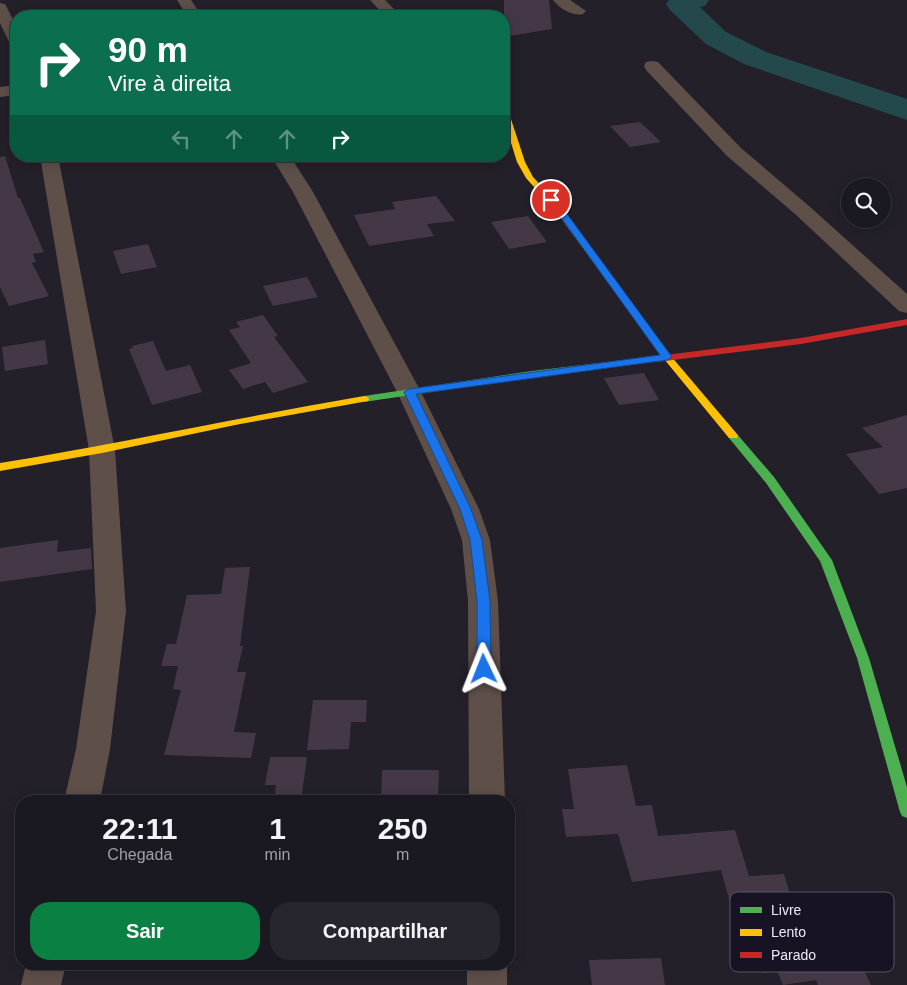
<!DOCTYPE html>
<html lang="pt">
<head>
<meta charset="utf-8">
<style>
	:root { --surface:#1a1820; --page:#27252d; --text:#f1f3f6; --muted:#9fa0a5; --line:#38373e; --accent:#0b8043 }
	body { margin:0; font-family:Helvetica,sans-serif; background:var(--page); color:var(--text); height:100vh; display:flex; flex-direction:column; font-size:19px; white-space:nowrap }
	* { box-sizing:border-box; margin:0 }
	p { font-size:16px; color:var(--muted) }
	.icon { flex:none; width:28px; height:28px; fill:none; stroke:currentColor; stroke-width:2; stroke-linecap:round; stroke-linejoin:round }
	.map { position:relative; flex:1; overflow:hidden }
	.panel { position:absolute; left:15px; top:795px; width:500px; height:175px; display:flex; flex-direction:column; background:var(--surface); border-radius:20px; box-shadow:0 2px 12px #0003,0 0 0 1px var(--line) }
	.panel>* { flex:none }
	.top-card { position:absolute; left:10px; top:10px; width:500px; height:152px; border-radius:20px; box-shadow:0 2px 12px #0003,0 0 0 1px var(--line); background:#0b6e4f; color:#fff; overflow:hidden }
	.buttons { position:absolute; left:841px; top:178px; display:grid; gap:10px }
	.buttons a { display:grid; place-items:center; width:50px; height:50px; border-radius:50%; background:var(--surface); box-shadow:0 2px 12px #0003,0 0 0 1px var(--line); font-size:25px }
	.pin { position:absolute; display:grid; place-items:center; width:42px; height:42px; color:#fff; margin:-21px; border:2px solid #fff; border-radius:50%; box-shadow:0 1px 5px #0007 }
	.me { position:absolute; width:55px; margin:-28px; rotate:358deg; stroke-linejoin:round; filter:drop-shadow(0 0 4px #0008) }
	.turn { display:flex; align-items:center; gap:18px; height:105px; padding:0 15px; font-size:22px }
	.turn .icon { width:65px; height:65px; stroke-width:2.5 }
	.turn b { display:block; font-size:35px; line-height:42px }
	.lanes { display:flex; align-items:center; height:48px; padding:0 15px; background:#0003; justify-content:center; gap:25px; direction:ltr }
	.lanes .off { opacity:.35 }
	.eta { display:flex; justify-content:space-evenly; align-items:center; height:85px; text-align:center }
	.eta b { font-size:30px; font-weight:800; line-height:35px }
	.action { display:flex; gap:10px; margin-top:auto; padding:10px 15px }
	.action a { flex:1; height:58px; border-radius:20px; background:var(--accent); color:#fff; font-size:20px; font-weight:800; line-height:58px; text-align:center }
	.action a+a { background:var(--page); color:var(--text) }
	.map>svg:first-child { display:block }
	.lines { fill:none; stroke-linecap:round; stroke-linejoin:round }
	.river { fill:#24494d; fill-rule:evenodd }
	.building { fill:#443847 }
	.street { fill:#5e4f49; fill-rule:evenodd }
	.fast { fill:#4caf50; fill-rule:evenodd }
	.slow { fill:#ffc107; fill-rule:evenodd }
	.jam { fill:#c62828; fill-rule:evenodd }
	.route { fill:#1a73e8; stroke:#114b97 }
	.key { fill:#171324; stroke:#575463; stroke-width:1 }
	.key-label { font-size:14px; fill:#edeaf7 }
</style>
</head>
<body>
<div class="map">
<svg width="907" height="985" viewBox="0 0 907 985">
	<rect width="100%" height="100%" fill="#23202a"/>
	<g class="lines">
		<path class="river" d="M 669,0 L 709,0 L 705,6 L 700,7 L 726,32 L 766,52 L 907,99 L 907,120 L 744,64 L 706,44 L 670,10 L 666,4 Z"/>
	</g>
	<path class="building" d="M 504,0 L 549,0 L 552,29 L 504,37 Z
		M 640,122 L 661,142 L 630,147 L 610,126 Z
		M 5,156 L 18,198 L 20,198 L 44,252 L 33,254 L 36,262 L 32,263 L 49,296 L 9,306 L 0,287 L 0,157 Z
		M 436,196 L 455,221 L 427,224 L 434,236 L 369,246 L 354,215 L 395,209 L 392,202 Z
		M 528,216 L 547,242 L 509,249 L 491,222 Z
		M 148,244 L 157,267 L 121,274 L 113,251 Z
		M 307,277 L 318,297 L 273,306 L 263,286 Z
		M 263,315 L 278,336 L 274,337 L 308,382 L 273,393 L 265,382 L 243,389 L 229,370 L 251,363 L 229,330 L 240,327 L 236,322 Z
		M 45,340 L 48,364 L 5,371 L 2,347 Z
		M 153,341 L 166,371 L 190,365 L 202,392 L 152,405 L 129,349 L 133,348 L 132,346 Z
		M 644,373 L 659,400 L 619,405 L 604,378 Z
		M 907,415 L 907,488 L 879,494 L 846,454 L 883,447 L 862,428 Z
		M 58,540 L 57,552 L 91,548 L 92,569 L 0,582 L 0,548 Z
		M 250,567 L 240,646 L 243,646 L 237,672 L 246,672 L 234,732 L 256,733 L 251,758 L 164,755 L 181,690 L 173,689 L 178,666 L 161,666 L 167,644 L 176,644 L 187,595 L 221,594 L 225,568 Z
		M 313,700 L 367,700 L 366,722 L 351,722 L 349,749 L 307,750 Z
		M 270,757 L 307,757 L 301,801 L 274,801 L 276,785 L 265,785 Z
		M 627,765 L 636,806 L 652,805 L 658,836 L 735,830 L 749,876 L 784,874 L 800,927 L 841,920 L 871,985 L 818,985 L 816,980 L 783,985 L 777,970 L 764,973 L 738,909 L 732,910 L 721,870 L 632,882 L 618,834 L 566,837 L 562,809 L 574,809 L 568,769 Z
		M 382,770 L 439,770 L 438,801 L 381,801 Z
		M 661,958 L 665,985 L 592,985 L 589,960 Z"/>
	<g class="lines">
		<path class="street" d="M 177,0 L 191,0 L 202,16 L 187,16 Z
			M 370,0 L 385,0 L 401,16 L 385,16 Z
			M 553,0 L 570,0 L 586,11 L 583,14 C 573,17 559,8 553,0 Z
			M 0,3 L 5,4 L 16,25 L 16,46 L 10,44 L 0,23 Z
			M 652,61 L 658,62 L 741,148 L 809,206 L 907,294 L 907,313 L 899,311 L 795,214 L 727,156 L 646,70 L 644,66 L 646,62 Z
			M 16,85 L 16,95 L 0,97 L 0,87 Z
			M 40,156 L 58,156 L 115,450 L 126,611 L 110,749 L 100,801 L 64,801 L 76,749 L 96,611 L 89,450 Z
			M 271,156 L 290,156 L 313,192 L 421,392 L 479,509 L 490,540 L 498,601 L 505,801 L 469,801 L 468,601 L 462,540 L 451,509 L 397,392 L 293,192 Z
			M 26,964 L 66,964 L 61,985 L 21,985 Z
			M 467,964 L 507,964 L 507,985 L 467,985 Z"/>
		<path class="fast" d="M 657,356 L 660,357 L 662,359 L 660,361 L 532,377 L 364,402 L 359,399 L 364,396 L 532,371 Z
			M 733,433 L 737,434 L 774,477 L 832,560 L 869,658 L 907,787 L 907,818 L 902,816 L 900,812 L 857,658 L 820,561 L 766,483 L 729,438 L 728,436 L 729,434 Z"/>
		<path class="slow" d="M 504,108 L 508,110 L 525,162 L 533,177 L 564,210 L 670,355 L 737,434 L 738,436 L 737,438 L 729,438 L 664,359 L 558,214 L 526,178 L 517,162 L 504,120 Z
			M 364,396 L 368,397 L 369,399 L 368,401 L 240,424 L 102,453 L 0,471 L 0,463 C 122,443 242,417 364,396 Z"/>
		<path class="jam" d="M 907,319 L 907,325 L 801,344 L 657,362 L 652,359 L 657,356 L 801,338 Z"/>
	</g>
	<path class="route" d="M 548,199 L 554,199 L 564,210 L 672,357 L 667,360 L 416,394 L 471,509 L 482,540 L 490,601 L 491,669 L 489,673 L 484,675 L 479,673 L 477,669 L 477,601 L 470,540 L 460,509 L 404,392 L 409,389 L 660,355 L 558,213 L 548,202 Z"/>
	<rect x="730" y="892" width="164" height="80" rx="8" class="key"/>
	<rect x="740" y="907" width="22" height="6" fill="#4caf50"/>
	<rect x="740" y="929" width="22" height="7" fill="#ffc107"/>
	<rect x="740" y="952" width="22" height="6" fill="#c62828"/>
	<g class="key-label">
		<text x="771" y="915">Livre</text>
		<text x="771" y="937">Lento</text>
		<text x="771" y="960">Parado</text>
	</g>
</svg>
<div class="buttons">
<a><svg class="icon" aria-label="search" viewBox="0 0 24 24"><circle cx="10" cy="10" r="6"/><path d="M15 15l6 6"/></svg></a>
</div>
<div class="pin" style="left:551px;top:200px;background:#d93025"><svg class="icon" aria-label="arrive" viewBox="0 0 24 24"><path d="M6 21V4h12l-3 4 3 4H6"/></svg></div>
<svg class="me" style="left:484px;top:669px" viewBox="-20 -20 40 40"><path d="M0-17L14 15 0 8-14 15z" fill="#1a73e8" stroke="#fff" stroke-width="4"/></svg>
<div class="top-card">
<div class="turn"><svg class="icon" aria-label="right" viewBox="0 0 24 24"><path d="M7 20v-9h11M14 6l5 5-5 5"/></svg><div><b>90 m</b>Vire à direita</div></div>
<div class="lanes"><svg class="icon off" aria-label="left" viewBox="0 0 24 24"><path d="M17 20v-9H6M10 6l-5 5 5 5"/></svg><svg class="icon off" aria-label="ahead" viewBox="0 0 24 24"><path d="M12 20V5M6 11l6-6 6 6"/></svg><svg class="icon off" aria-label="ahead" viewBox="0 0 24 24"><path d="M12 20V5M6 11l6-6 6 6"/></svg><svg class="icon" aria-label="right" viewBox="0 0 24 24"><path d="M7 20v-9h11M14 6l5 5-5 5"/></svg></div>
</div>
<section class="panel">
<div class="eta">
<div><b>22:11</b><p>Chegada</p></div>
<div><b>1</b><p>min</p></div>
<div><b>250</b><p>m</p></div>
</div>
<div class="action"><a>Sair</a><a>Compartilhar</a></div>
</section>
</div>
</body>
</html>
